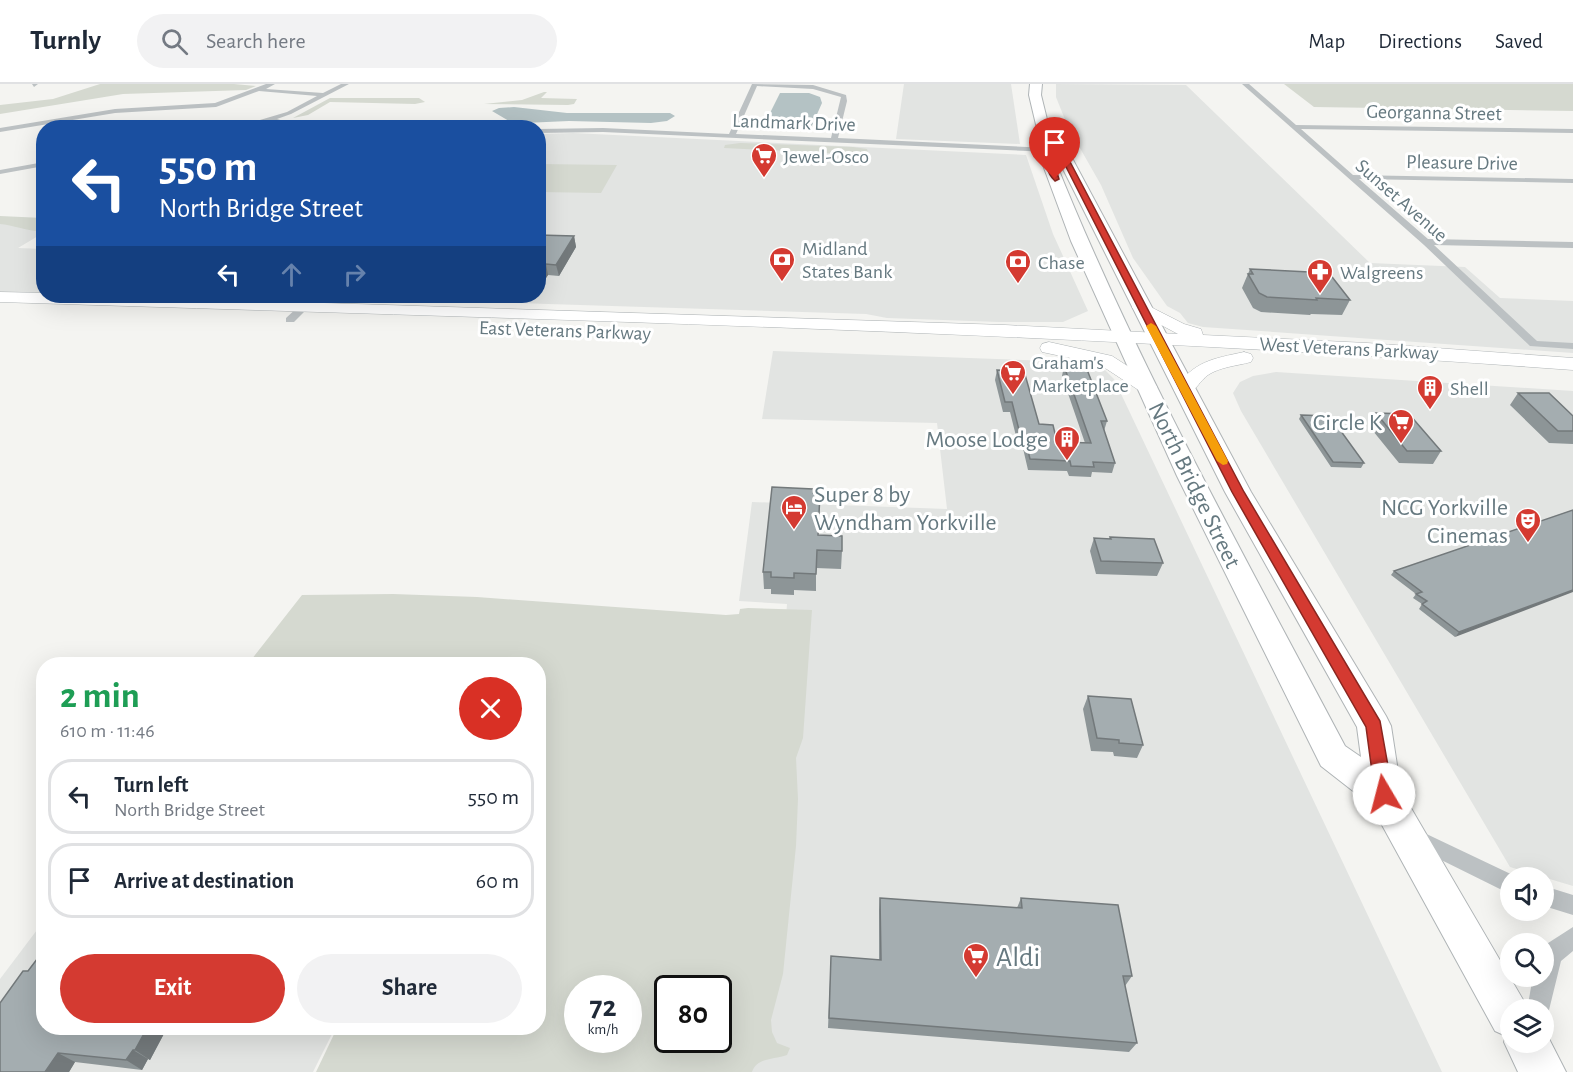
<!DOCTYPE html>
<html lang="en">
<head>
<meta charset="utf-8">
<style>
	:root { --surface:#fff; --page:#f2f2f3; --text:#1f2937; --muted:#747a83; --line:#e0e1e3; --accent:#d43a31 }
	body { margin:0; font-family:"Alegreya Sans",sans-serif; background:var(--page); color:var(--text); height:100vh; display:flex; flex-direction:column; font-size:22px; white-space:nowrap }
	* { box-sizing:border-box; margin:0 }
	p { font-size:20px; color:var(--muted) }
	.icon { flex:none; width:33px; height:33px; fill:none; stroke:currentColor; stroke-width:2; stroke-linecap:round; stroke-linejoin:round }
	.map { position:relative; flex:1; overflow:hidden }
	.details { position:absolute; left:36px; top:573px; width:510px; height:378px; display:flex; flex-direction:column; background:var(--surface); border-radius:24px; box-shadow:0 6px 24px #0002 }
	.details>* { flex:none }
	.guide { position:absolute; left:36px; top:36px; width:510px; height:183px; border-radius:24px; box-shadow:0 6px 24px #0002; background:#1a4fa0; color:#fff; overflow:hidden }
	.tools { position:absolute; left:1500px; top:783px; display:grid; gap:12px }
	.tools a { display:grid; place-items:center; width:54px; height:54px; border-radius:50%; background:var(--surface); box-shadow:0 6px 24px #0002; font-size:30px }
	.speed { position:absolute; left:564px; top:891px; display:flex; gap:12px; font-size:30px; font-weight:700; text-align:center }
	.speed>* { display:grid; place-content:center; width:78px; height:78px; border-radius:50%; background:var(--surface); box-shadow:0 6px 24px #0002; line-height:1 }
	.speed small { font-size:15px; font-weight:400 }
	.speed .limit { border:3px solid #111; border-radius:9px; background:#fff; color:#111 }
	.pin { position:absolute; display:grid; place-items:center; width:51px; height:51px; color:#fff; margin:-62px -26px; border-radius:50% 50% 50% 0; rotate:-45deg; box-shadow:0 0 6px #0007 }
	.pin .icon { rotate:45deg }
	.me { position:absolute; width:66px; margin:-33px; rotate:352deg; stroke-linejoin:round; filter:drop-shadow(0 0 4px #0008) }
	.turn { display:flex; align-items:center; gap:21px; height:126px; padding:0 24px; font-size:27px }
	.turn .icon { width:78px; height:78px; stroke-width:2.5 }
	.turn b { display:block; font-size:42px; line-height:51px }
	.lanes { display:flex; align-items:center; height:57px; padding:0 24px; background:#0003; justify-content:center; gap:30px; direction:ltr }
	.lanes .off { opacity:.35 }
	.round { display:grid; place-items:center; flex:none; width:63px; height:63px; border-radius:32px; background:var(--page) }
	.head { display:flex; align-items:center; justify-content:space-between; height:102px; padding:0 24px }
	h1 { font-size:36px; font-weight:600; line-height:45px; color:#1e9e55 }
	.button { display:flex; gap:12px; margin-top:auto; padding:12px 24px }
	.button a { flex:1; height:69px; border-radius:36px; background:var(--accent); color:#fff; font-size:24px; font-weight:600; line-height:69px; text-align:center }
	.button a+a { background:var(--page); color:var(--text) }
	ul { padding:0; list-style:none }
	li { display:flex; align-items:center; gap:18px; height:75px; margin:0 12px 9px; padding:0 12px; border:3px solid var(--line); border-radius:24px }
	li div { flex:1 }
	li b { display:block; font-size:22px }
	li em { font-style:normal }
	header { display:flex; align-items:center; gap:36px; box-sizing:border-box; height:84px; padding:0 30px; background:var(--surface); border-bottom:2px solid var(--line) }
	header strong { font-size:28px }
	nav { display:flex; gap:33px; margin-inline-start:auto; font-size:21px }
	.search { width:420px; height:54px; background:var(--page); display:flex; align-items:center; gap:15px; box-sizing:border-box; padding:0 21px; border-radius:33px; color:var(--muted); font-size:22px }
	.map>svg:first-child { display:block }
	.built { fill:#e2e4e2 }
	.green { fill:#d5d9d0; fill-rule:evenodd }
	.water { fill:#b4c2c4 }
	.lines { fill:none; stroke-linecap:round; stroke-linejoin:round }
	.primary-casing { stroke:#b0b5b7; stroke-width:1 }
	.highway-casing { stroke:#afb4b6; stroke-width:2 }
	.street { fill:#bcc1c3; fill-rule:evenodd }
	.primary { fill:#fff; fill-rule:evenodd }
	.highway { fill:#fff; fill-rule:evenodd }
	.wall { fill:#8d9597 }
	.shaded-wall { fill:#73797b }
	.building { fill:#a4adb0; stroke:#73797b; stroke-width:1.5 }
	.route { fill:#d43a31; stroke:#8a2620; stroke-width:1.5 }
	.slow { fill:#f59e0b }
	.labels { text-anchor:middle; stroke-width:6; stroke-linejoin:round; paint-order:stroke }
	.far-street-label { font-size:20px; fill:#667980; stroke:#fff }
	.far-poi-label { font-size:20px; fill:#667980; stroke:#fff; text-anchor:start }
	.poi-label { font-size:24px; fill:#667980; stroke:#fff; text-anchor:end }
	.street-label { font-size:24px; fill:#667980; stroke:#fff }
	.near-poi-label { font-size:28px; fill:#667980; stroke:#fff; text-anchor:start }
</style>
</head>
<body>
<header>
<strong>Turnly</strong>
<div class="search"><svg class="icon" aria-label="search" viewBox="0 0 24 24"><circle cx="10" cy="10" r="6"/><path d="M15 15l6 6"/></svg>Search here</div>
<nav><a>Map</a><a>Directions</a><a>Saved</a></nav>
</header>
<div class="map">
<svg width="1573" height="988" viewBox="0 0 1573 988">
	<rect width="100%" height="100%" fill="#f4f4f1"/>
	<path class="built" d="M 904,0 L 1011,0 L 1020,60 L 896,55 Z
		M 1056,0 L 1186,1 L 1370,179 L 1465,183 L 1500,214 L 1573,217 L 1573,269 L 1203,243 L 1188,239 L 1180,229 L 1167,222 L 1133,174 L 1101,101 L 1068,43 L 1056,13 Z
		M 573,49 L 1026,71 L 1053,150 L 1088,227 L 1063,238 L 999,238 L 887,234 L 866,230 L 352,214 L 350,212 L 538,212 L 539,50 Z
		M 0,137 L 43,138 L 43,149 L 18,164 L 43,165 L 44,212 L 306,212 L 299,222 L 0,211 Z
		M 773,267 L 1078,278 L 1101,282 L 1114,295 L 1442,988 L 749,988 L 787,520 L 739,517 L 752,418 L 947,425 L 937,339 L 762,335 Z
		M 1276,288 L 1573,307 L 1573,802 L 1510,783 L 1241,327 L 1233,309 L 1240,298 L 1253,292 Z
		M 43,838 L 44,944 L 335,944 L 313,988 L 0,988 L 0,895 Z"/>
	<path class="green" d="M 100,0 L 234,0 L 256,2 L 246,6 L 123,10 L 0,30 L 0,21 L 53,15 Z
		M 1284,0 L 1573,0 L 1573,27 L 1314,23 Z
		M 544,8 L 547,8 L 541,14 L 577,15 L 574,20 L 568,21 L 484,20 L 522,16 Z
		M 330,14 L 419,14 L 425,18 L 415,20 L 330,18 L 308,31 L 293,34 Z
		M 740,59 L 853,63 L 867,65 L 869,71 L 724,64 L 725,61 Z
		M 539,80 L 617,81 L 601,109 L 539,108 Z
		M 0,132 L 43,134 L 43,147 C 34,149 13,141 0,140 Z
		M 393,510 L 477,513 L 726,531 L 739,530 L 740,525 L 748,524 L 812,526 L 803,654 L 796,674 L 798,715 L 796,762 L 783,890 L 771,936 L 772,948 L 777,959 L 790,964 L 787,971 C 774,976 757,973 752,988 L 316,988 L 337,944 L 538,944 L 538,580 L 248,580 L 302,511 ZM 578,904 L 628,904 L 628,956 L 578,956 ZM 668,904 L 718,904 L 718,956 L 668,956 Z"/>
	<path class="water" d="M 780,9 L 809,9 L 820,13 L 822,19 L 810,46 L 767,44 L 764,41 Z
		M 514,23 L 567,29 L 670,29 L 675,32 L 667,37 L 651,39 L 569,37 L 524,39 L 509,37 L 492,27 L 499,24 Z"/>
	<g class="lines">
		<defs>
			<path id="primary" d="M 0,208 L 44,209 L 44,212 L 109,212 L 1005,241 L 1178,250 L 1135,227 L 1132,223 L 1135,219 L 1141,218 L 1184,240 L 1201,245 L 1203,251 L 1367,259 L 1573,274 L 1573,286 C 1049,247 525,235 0,218 Z
				M 1049,258 L 1112,272 L 1154,299 L 1157,303 L 1154,307 L 1140,307 L 1099,280 L 1042,268 L 1040,264 L 1042,260 Z
				M 1244,268 L 1251,270 L 1253,274 L 1251,278 C 1236,282 1220,283 1208,291 C 1196,300 1194,314 1177,310 L 1174,306 C 1194,277 1212,275 1244,268 Z"/>
			<path id="highway" d="M 1030,0 L 1042,0 L 1041,11 L 1055,68 L 1064,68 L 1072,74 L 1251,408 L 1386,632 L 1391,642 L 1401,707 L 1529,926 L 1510,926 L 1510,958 L 1544,958 L 1544,945 L 1566,988 L 1518,988 L 1504,958 L 1506,952 L 1495,947 L 1371,721 L 1321,682 L 1177,392 L 1071,157 L 1040,73 L 1042,66 L 1029,11 ZM 1054,74 L 1059,77 L 1225,408 L 1357,643 L 1361,673 L 1345,662 C 1243,469 1135,277 1054,74 Z"/>
		</defs>
		<use href="#primary" class="primary-casing"/>
		<use href="#highway" class="highway-casing"/>
		<path class="street" d="M 32,0 L 38,0 L 34,3 Z
			M 266,0 L 275,0 L 266,5 L 323,9 L 341,0 L 349,0 L 291,30 L 277,35 L 308,44 C 295,44 283,38 270,37 C 258,36 246,44 233,44 L 287,28 L 317,12 L 259,7 L 216,23 L 115,29 L 0,48 L 0,44 L 115,25 L 215,19 Z
			M 752,0 L 813,1 L 846,11 L 847,17 L 838,54 L 1049,64 L 1053,66 L 1049,68 L 603,48 L 538,49 L 538,45 L 603,44 L 729,50 ZM 757,2 L 813,5 L 841,13 L 831,54 L 736,50 Z
			M 1242,0 L 1249,0 L 1296,41 L 1573,45 L 1573,49 L 1301,45 L 1353,91 L 1573,95 L 1573,99 L 1359,95 L 1428,155 L 1573,158 L 1573,164 L 1434,161 L 1537,257 L 1573,259 L 1573,265 L 1530,262 L 1424,161 Z
			M 44,78 L 44,82 L 0,90 L 0,86 Z
			M 310,212 L 320,212 L 294,238 L 286,238 L 286,234 Z
			M 1416,745 L 1517,793 L 1510,794 L 1510,810 L 1409,760 L 1406,754 L 1409,748 Z
			M 1544,802 L 1573,811 L 1573,831 L 1544,822 Z
			M 1573,843 L 1573,867 L 1561,877 L 1549,926 L 1544,935 L 1544,926 L 1527,926 L 1533,892 L 1544,892 L 1545,861 Z"/>
		<use href="#primary" class="primary"/>
		<use href="#highway" class="highway"/>
	</g>
	<path class="wall" d="M 538,151 L 574,152 L 576,163 L 559,192 L 548,191 L 546,194 L 538,194 Z
		M 1250,185 L 1350,216 L 1342,231 L 1311,230 L 1310,231 L 1261,228 L 1253,224 L 1242,204 Z
		M 1064,282 L 1107,337 L 1104,347 L 1115,379 L 1112,389 L 1092,388 L 1091,393 L 1069,392 L 1067,387 L 1028,386 L 1022,360 L 1018,360 L 1010,328 L 1003,328 L 995,296 L 997,286 L 1039,340 L 1057,358 L 1085,359 L 1062,292 Z
		M 1518,309 L 1573,332 L 1573,360 L 1549,359 L 1510,321 Z
		M 1376,329 L 1441,367 L 1433,380 L 1399,379 L 1369,342 Z
		M 1301,331 L 1364,379 L 1361,384 L 1331,383 L 1299,335 Z
		M 1573,426 L 1455,553 L 1419,525 L 1422,520 L 1413,514 L 1416,510 L 1391,491 L 1394,487 Z
		M 818,451 L 842,467 L 841,485 L 816,484 L 816,507 L 794,506 L 794,511 L 771,510 L 771,505 L 764,505 L 763,488 Z
		M 1110,453 L 1163,479 L 1157,492 L 1096,490 L 1090,467 L 1094,454 L 1109,455 Z
		M 1088,612 L 1143,661 L 1137,674 L 1114,672 L 1113,668 L 1091,667 L 1083,625 Z
		M 880,814 L 1017,824 L 1021,814 L 1132,892 L 1125,902 L 1137,959 L 1129,968 L 828,944 L 831,872 L 879,876 L 879,826 Z
		M 28,887 L 44,944 L 167,944 L 150,976 L 148,975 L 142,986 L 75,978 L 69,988 L 0,988 Z"/>
	<path class="shaded-wall" d="M 574,152 L 576,163 L 559,192 L 556,181 Z
		M 546,180 L 548,191 L 546,194 L 544,183 Z
		M 1573,506 L 1573,508 L 1455,553 L 1459,548 Z
		M 147,944 L 167,944 L 150,976 L 135,966 Z
		M 133,966 L 148,975 L 142,986 L 126,976 Z
		M 58,969 L 75,978 L 69,988 L 45,988 Z"/>
	<path class="building" d="M 538,151 L 574,152 L 556,181 L 546,180 L 544,183 L 538,182 Z
		M 1250,185 L 1329,189 L 1350,216 L 1316,214 L 1317,216 L 1267,213 L 1259,209 L 1248,190 L 1253,190 Z
		M 1064,282 L 1086,283 L 1107,337 L 1101,337 L 1115,379 L 1093,378 L 1094,383 L 1071,382 L 1070,377 L 1030,375 L 1024,350 L 1020,350 L 1012,318 L 1005,318 L 997,286 L 1024,287 L 1039,340 L 1053,341 L 1057,358 L 1091,359 Z
		M 1518,309 L 1549,309 L 1573,332 L 1573,347 L 1558,347 Z
		M 1376,329 L 1409,330 L 1441,367 L 1407,367 Z
		M 1301,331 L 1330,332 L 1364,379 L 1333,378 Z
		M 772,403 L 813,405 L 813,409 L 820,409 L 818,451 L 842,452 L 842,467 L 817,466 L 816,490 L 794,489 L 794,494 L 771,493 L 771,488 L 763,488 Z
		M 1573,426 L 1573,506 L 1459,548 L 1422,520 L 1427,517 L 1416,510 L 1422,508 L 1394,487 Z
		M 1110,453 L 1154,455 L 1163,479 L 1101,477 L 1094,454 L 1111,455 Z
		M 1088,612 L 1131,615 L 1143,661 L 1119,659 L 1119,656 L 1097,654 Z
		M 880,814 L 1022,824 L 1021,814 L 1118,821 L 1132,892 L 1123,892 L 1137,959 L 829,934 L 831,872 L 881,876 Z
		M 44,866 L 44,944 L 147,944 L 135,966 L 133,966 L 126,976 L 58,969 L 45,988 L 0,988 L 0,919 L 23,887 L 28,887 Z"/>
	<path class="route" d="M 1047,64 L 1051,64 L 1068,74 L 1244,408 L 1380,637 L 1393,710 L 1390,716 L 1384,718 L 1378,716 L 1375,710 L 1366,643 L 1232,408 L 1062,75 L 1051,69 L 1059,95 L 1055,97 C 1047,90 1043,74 1047,64 Z"/>
	<path class="slow" d="M 1151,239 L 1156,242 L 1228,377 L 1227,380 L 1223,381 L 1217,377 L 1146,242 Z"/>
	<defs>
		<symbol id="supermarket-pin" viewBox="-11 -11 22 30"><path d="M0 17L-7.5 6A9.5 9.5 0 1 1 7.5 6Z" fill="#d43a31" stroke="#fff"/><path d="M-6-5.5h2.5l.6 2H6L4.5 2H-2.5L-4.4-4H-6ZM-1.5 3.2a1.3 1.3 0 1 0 .1 0ZM3 3.2a1.3 1.3 0 1 0 .1 0Z" fill="#fff"/></symbol>
		<symbol id="bank-pin" viewBox="-11 -11 22 30"><path d="M0 17L-7.5 6A9.5 9.5 0 1 1 7.5 6Z" fill="#d43a31" stroke="#fff"/><path d="M-6-4H6V4H-6ZM0-2.3a2.3 2.3 0 1 0 0 4.6a2.3 2.3 0 1 0 0-4.6Z" fill="#fff"/></symbol>
		<symbol id="pharmacy-pin" viewBox="-11 -11 22 30"><path d="M0 17L-7.5 6A9.5 9.5 0 1 1 7.5 6Z" fill="#d43a31" stroke="#fff"/><path d="M-2-6h4v4h4v4h-4v4h-4v-4h-4v-4h4Z" fill="#fff"/></symbol>
		<symbol id="building-pin" viewBox="-11 -11 22 30"><path d="M0 17L-7.5 6A9.5 9.5 0 1 1 7.5 6Z" fill="#d43a31" stroke="#fff"/><path d="M-4-6H4V6H1V3H-1V6H-4ZM-2.5-4.3h1.7v1.8h-1.7ZM.8-4.3h1.7v1.8H.8ZM-2.5-1h1.7V.8h-1.7ZM.8-1h1.7V.8H.8Z" fill="#fff"/></symbol>
		<symbol id="hotel-pin" viewBox="-11 -11 22 30"><path d="M0 17L-7.5 6A9.5 9.5 0 1 1 7.5 6Z" fill="#d43a31" stroke="#fff"/><path d="M-6-4.5h1.5V1H6V5H4.5V3h-9V5H-6ZM-4 0a1.8 1.8 0 1 1 3.6 0ZM.5 0V-2.5h3Q6-2.5 6 0Z" fill="#fff"/></symbol>
		<symbol id="theatre-pin" viewBox="-11 -11 22 30"><path d="M0 17L-7.5 6A9.5 9.5 0 1 1 7.5 6Z" fill="#d43a31" stroke="#fff"/><path d="M-5-5.5Q0-4 5-5.5V0Q5 5 0 6Q-5 5-5 0ZM-3.3-2.5H-1v1.5H-3.3ZM1-2.5H3.3v1.5H1ZM-2.8 1Q0 5.5 2.8 1Z" fill="#fff"/></symbol>
	</defs>
	<g fill-rule="evenodd">
		<use href="#supermarket-pin" x="749" y="57" width="30" height="40"/>
		<use href="#bank-pin" x="767" y="161" width="30" height="40"/>
		<use href="#bank-pin" x="1003" y="163" width="30" height="40"/>
		<use href="#pharmacy-pin" x="1305" y="173" width="30" height="40"/>
		<use href="#supermarket-pin" x="998" y="274" width="30" height="40"/>
		<use href="#building-pin" x="1415" y="289" width="30" height="40"/>
		<use href="#supermarket-pin" x="1386" y="323" width="30" height="40"/>
		<use href="#building-pin" x="1052" y="340" width="30" height="40"/>
		<use href="#hotel-pin" x="779" y="409" width="30" height="40"/>
		<use href="#theatre-pin" x="1513" y="422" width="30" height="40"/>
		<use href="#supermarket-pin" x="961" y="857" width="30" height="40"/>
	</g>
	<g class="labels">
		<g class="far-street-label">
			<text transform="translate(1434 28) rotate(1)" y="7">Georganna Street</text>
			<text transform="translate(794 38) rotate(2)" y="7">Landmark Drive</text>
			<text transform="translate(1462 78) rotate(1)" y="7">Pleasure Drive</text>
			<text transform="translate(1402 116) rotate(41)" y="7">Sunset Avenue</text>
			<text transform="translate(565 246) rotate(2)" y="7">East Veterans Parkway</text>
			<text transform="translate(1349 264) rotate(3)" y="7">West Veterans Parkway</text>
		</g>
		<g class="far-poi-label">
			<text x="783" y="79">Jewel-Osco</text>
			<text x="802" y="171">Midland<tspan x="802" dy="23">States Bank</tspan></text>
			<text x="1038" y="185">Chase</text>
			<text x="1340" y="195">Walgreens</text>
			<text x="1032" y="285">Graham's<tspan x="1032" dy="23">Marketplace</tspan></text>
			<text x="1450" y="311">Shell</text>
		</g>
		<g class="poi-label">
			<text x="1382" y="346">Circle K</text>
			<text x="1048" y="363">Moose Lodge</text>
			<text x="814" y="418" text-anchor="start">Super 8 by<tspan x="814" dy="28">Wyndham Yorkville</tspan></text>
			<text x="1508" y="431">NCG Yorkville<tspan x="1508" dy="28">Cinemas</tspan></text>
		</g>
		<g class="street-label">
			<text transform="translate(1195 401) rotate(64)" y="8">North Bridge Street</text>
		</g>
		<g class="near-poi-label">
			<text x="996" y="882">Aldi</text>
		</g>
	</g>
</svg>
<div class="tools">
<a><svg class="icon" aria-label="sound" viewBox="0 0 24 24"><path d="M4 9h4l5-4v14l-5-4H4zM17 9q2 3 0 6"/></svg></a>
<a><svg class="icon" aria-label="search" viewBox="0 0 24 24"><circle cx="10" cy="10" r="6"/><path d="M15 15l6 6"/></svg></a>
<a><svg class="icon" aria-label="layers" viewBox="0 0 24 24"><path d="M12 4l9 5-9 5-9-5zM3 14l9 5 9-5"/></svg></a>
</div>
<div class="speed"><div>72<small>km/h</small></div><div class="limit">80</div></div>
<div class="pin" style="left:1055px;top:95px;background:#d93025"><svg class="icon" aria-label="arrive" viewBox="0 0 24 24"><path d="M6 21V4h12l-3 4 3 4H6"/></svg></div>
<svg class="me" style="left:1384px;top:710px" viewBox="-20 -20 40 40"><circle r="19" fill="#fff"/><path d="M0-13L10 11 0 6-10 11z" fill="#d43a31"/></svg>
<div class="guide">
<div class="turn"><svg class="icon" aria-label="left" viewBox="0 0 24 24"><path d="M17 20v-9H6M10 6l-5 5 5 5"/></svg><div><b>550 m</b>North Bridge Street</div></div>
<div class="lanes"><svg class="icon" aria-label="left" viewBox="0 0 24 24"><path d="M17 20v-9H6M10 6l-5 5 5 5"/></svg><svg class="icon off" aria-label="ahead" viewBox="0 0 24 24"><path d="M12 20V5M6 11l6-6 6 6"/></svg><svg class="icon off" aria-label="right" viewBox="0 0 24 24"><path d="M7 20v-9h11M14 6l5 5-5 5"/></svg></div>
</div>
<section class="details">
<div class="head"><div><h1>2 min</h1><p>610 m · 11:46</p></div><a class="round" style="background:#d93025;color:#fff"><svg class="icon" aria-label="close" viewBox="0 0 24 24"><path d="M6 6l12 12M18 6L6 18"/></svg></a></div>
<ul>
<li><svg class="icon" aria-label="left" viewBox="0 0 24 24"><path d="M17 20v-9H6M10 6l-5 5 5 5"/></svg><div><b>Turn left</b><p>North Bridge Street</p></div><em>550 m</em></li>
<li><svg class="icon" aria-label="arrive" viewBox="0 0 24 24"><path d="M6 21V4h12l-3 4 3 4H6"/></svg><div><b>Arrive at destination</b></div><em>60 m</em></li>
</ul>
<div class="button"><a>Exit</a><a>Share</a></div>
</section>
</div>
</body>
</html>
